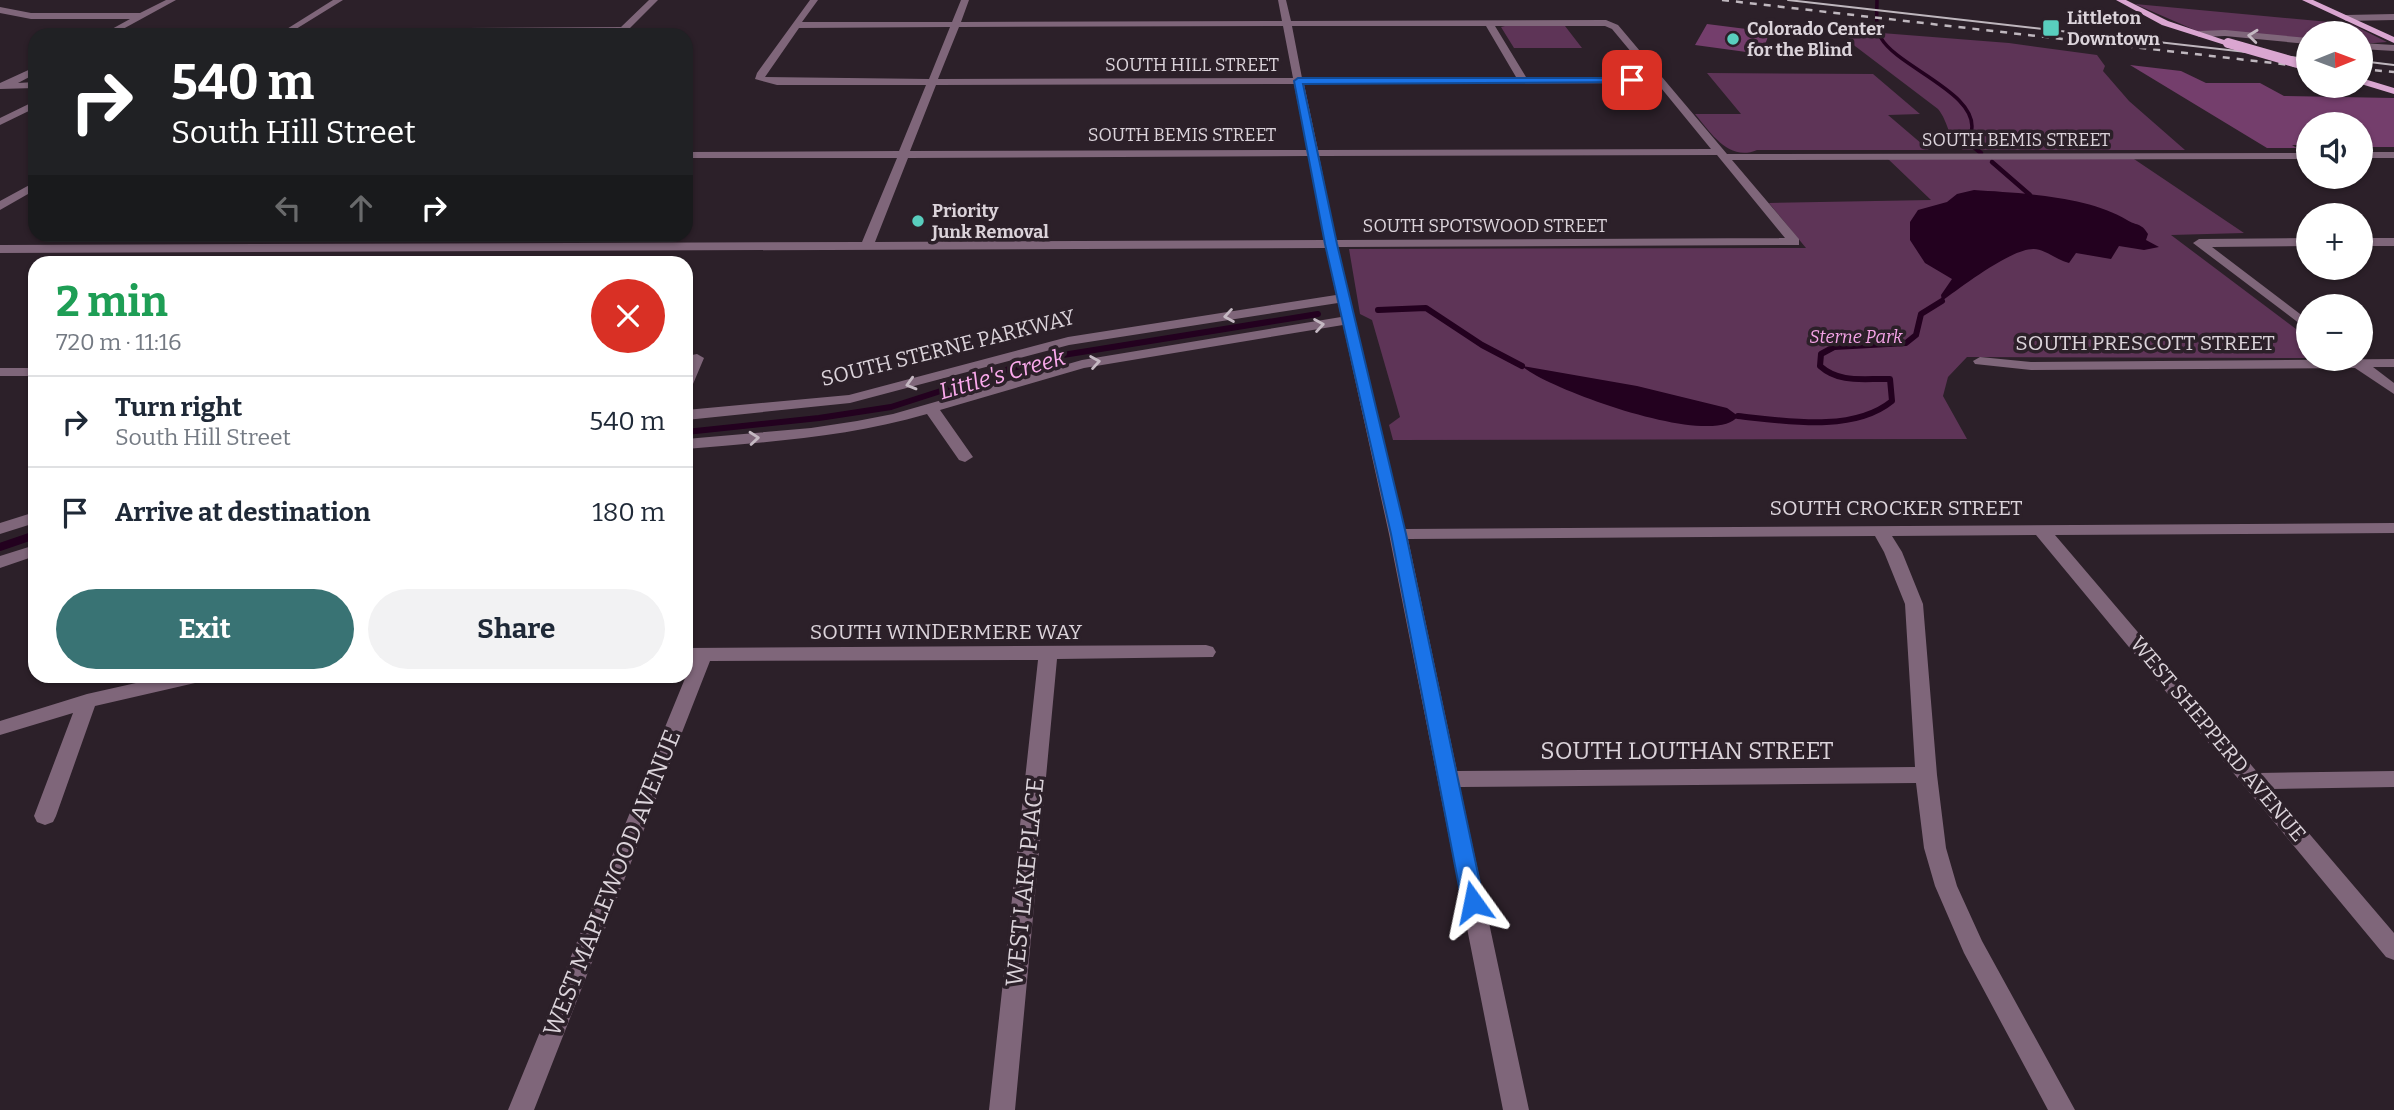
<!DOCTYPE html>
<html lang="en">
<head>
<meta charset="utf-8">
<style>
	:root { --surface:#fff; --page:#f2f2f3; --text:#1f2937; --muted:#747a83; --line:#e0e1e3; --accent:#397374 }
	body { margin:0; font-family:Bitter,serif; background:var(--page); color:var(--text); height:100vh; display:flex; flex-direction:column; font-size:26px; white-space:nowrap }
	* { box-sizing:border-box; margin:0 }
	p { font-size:23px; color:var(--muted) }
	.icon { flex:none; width:38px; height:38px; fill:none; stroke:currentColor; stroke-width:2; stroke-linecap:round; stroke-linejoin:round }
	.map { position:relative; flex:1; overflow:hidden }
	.sheet { position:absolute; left:28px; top:256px; width:665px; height:427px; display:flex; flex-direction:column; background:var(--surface); border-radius:21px; box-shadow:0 2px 5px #0004 }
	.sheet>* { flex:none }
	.banner { position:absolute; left:28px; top:28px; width:665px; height:214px; border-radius:21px; box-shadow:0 2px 5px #0004; background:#202124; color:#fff; overflow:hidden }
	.needle { width:46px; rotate:89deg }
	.tools { position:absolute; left:2296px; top:21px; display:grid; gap:14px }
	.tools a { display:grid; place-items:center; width:77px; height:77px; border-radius:50%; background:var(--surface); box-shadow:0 2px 5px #0004; font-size:35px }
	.pin { position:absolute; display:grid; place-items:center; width:60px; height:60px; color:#fff; margin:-30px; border-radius:14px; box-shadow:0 4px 10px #0006 }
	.me { position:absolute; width:77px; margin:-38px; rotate:348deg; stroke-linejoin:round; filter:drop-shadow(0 0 5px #0008) }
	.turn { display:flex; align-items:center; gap:24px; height:147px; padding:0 28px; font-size:32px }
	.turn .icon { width:91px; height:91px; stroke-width:2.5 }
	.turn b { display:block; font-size:49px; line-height:60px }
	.lanes { display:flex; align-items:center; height:66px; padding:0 28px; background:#0003; justify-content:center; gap:35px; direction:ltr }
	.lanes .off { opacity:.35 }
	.round { display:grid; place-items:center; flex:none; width:74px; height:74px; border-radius:37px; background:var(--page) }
	.headline { display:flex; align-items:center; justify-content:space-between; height:119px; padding:0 28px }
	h1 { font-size:42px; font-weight:700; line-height:52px; color:#1e9e55 }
	.action { display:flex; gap:14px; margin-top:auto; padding:14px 28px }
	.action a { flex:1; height:80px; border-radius:42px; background:var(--accent); color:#fff; font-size:28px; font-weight:700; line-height:80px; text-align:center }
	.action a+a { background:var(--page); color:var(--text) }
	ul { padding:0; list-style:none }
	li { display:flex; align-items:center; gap:21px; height:91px; padding:0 28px; border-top:2px solid var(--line) }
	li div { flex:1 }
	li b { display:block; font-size:26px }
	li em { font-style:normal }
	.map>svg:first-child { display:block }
	.green { fill:#5e3457 }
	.water { fill:#23011f }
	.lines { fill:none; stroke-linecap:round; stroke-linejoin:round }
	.stream-far3 { stroke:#23011f; stroke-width:3.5 }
	.stream-far2 { stroke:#23011f; stroke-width:4.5 }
	.stream-far1 { stroke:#23011f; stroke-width:6 }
	.stream { stroke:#23011f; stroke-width:8 }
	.building { fill:#743e6c }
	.minor { fill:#7f667a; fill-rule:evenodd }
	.major { fill:#daa6d1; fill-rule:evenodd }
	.tram { stroke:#bfb7be; stroke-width:2 }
	.rail { stroke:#bfb7be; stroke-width:2.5; stroke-dasharray:7 7; stroke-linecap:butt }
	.major-bridge { stroke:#daa6d1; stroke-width:10 }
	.oneway { stroke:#c4b8c2 }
	.route { fill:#1a73e8; stroke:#114b97; stroke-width:2 }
	.poi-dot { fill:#59cebe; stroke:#2c2029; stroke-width:2.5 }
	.labels { text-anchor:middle; stroke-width:7; stroke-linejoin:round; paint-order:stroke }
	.far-poi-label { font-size:18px; font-weight:bold; fill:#dbd3da; stroke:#2c2029; text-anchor:start }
	.far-street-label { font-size:18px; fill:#dbd3da; stroke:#2c2029 }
	.far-park-label { font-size:18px; font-style:italic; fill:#f5a4e7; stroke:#2c2029 }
	.street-label { font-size:21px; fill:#dbd3da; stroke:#2c2029 }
	.water-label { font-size:23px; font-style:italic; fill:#fbaaed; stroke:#2c2029 }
	.near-street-label { font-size:24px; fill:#dbd3da; stroke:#2c2029 }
</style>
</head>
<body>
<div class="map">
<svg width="2394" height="1110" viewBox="0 0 2394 1110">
	<rect width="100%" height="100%" fill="#2c2029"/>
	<path class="green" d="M 2135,4 L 2351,24 L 2387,42 L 2361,44 L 2361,33 L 2308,33 L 2308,39 L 2197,31 Z
		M 1505,26 L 1565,26 L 1582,48 L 1514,48 L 1501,27 Z
		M 1856,31 L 2009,43 L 2097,55 L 2105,66 L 2103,71 L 2129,101 L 2185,150 L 1963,150 C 1948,141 1949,122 1938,109 L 1851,43 L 1847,35 Z
		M 1707,73 L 1873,74 L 1920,114 L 1888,115 L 1929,150 L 1757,150 C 1729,162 1711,133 1695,114 L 1741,114 Z
		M 2131,157 L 2244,233 L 2171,235 L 2308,338 L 2308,358 L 1967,357 L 1948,377 L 1943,396 L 1967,439 L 1393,440 L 1389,425 L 1400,417 L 1372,320 L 1360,314 L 1349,249 L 1806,248 L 1769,203 L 1931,200 L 1887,158 Z"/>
	<path class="water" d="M 1974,190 C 2020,193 2088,196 2127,220 C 2136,226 2141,222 2148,234 L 2146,240 L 2159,247 L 2144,250 L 2119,246 L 2111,259 L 2076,253 L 2069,263 C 2056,260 2047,250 2034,249 C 2012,248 1961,287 1942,301 L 1941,295 L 1952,279 L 1925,263 L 1910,240 L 1910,222 L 1918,210 L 1947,202 L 1957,194 Z
		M 1522,366 L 1637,386 L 1727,408 L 1738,416 C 1715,450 1547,389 1522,366 Z"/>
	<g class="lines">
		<path class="stream-far3" d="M 1877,0 C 1877,12 1875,27 1881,38 C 1898,68 1982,94 1971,133"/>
		<path class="stream-far2" d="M 1972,132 L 1969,143 L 1981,153
			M 1992,162 L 2030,195"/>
		<path class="stream-far1" d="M 1378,310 L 1426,308 L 1482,345 L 1522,366
			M 1738,416 C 1785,421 1853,433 1892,401 L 1890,379 C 1865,378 1840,384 1820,366 L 1821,354 L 1834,347 L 1906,343 L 1916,335 L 1921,314 L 1942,301
			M 686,432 L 819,418 L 891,407 L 1009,369 L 1063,355 L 1318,314"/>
		<path class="stream" d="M 0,547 L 35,535"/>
	</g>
	<path class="building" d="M 1707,24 L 1770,32 L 1761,54 L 1695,45 Z
		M 2130,65 L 2181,71 L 2206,83 L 2260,83 L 2284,96 L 2394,98 L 2394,147 L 2367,147 L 2361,144 L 2361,124 L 2308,124 L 2308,145 L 2292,145 L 2297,148 L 2267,148 Z"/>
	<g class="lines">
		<path class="minor" d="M 166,0 L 176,0 L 112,35 L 101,35 L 130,19 L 31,19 L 0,13 L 0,7 L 31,13 L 140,13 Z
			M 333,0 L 343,0 L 296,29 L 621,27 L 649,0 L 658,0 L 623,35 L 614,35 L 615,33 L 286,35 L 282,32 Z
			M 810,0 L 818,0 L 802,22 L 952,22 L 961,0 L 969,0 L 961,22 L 1282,21 L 1278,0 L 1286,0 L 1291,21 L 1606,20 L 1618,25 L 1727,154 L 2308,153 L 2308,159 L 1732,160 L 1799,239 L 1799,245 L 1338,247 L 1405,529 L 2394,523 L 2394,533 L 2055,535 L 2258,773 L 2394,771 L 2394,787 L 2271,789 L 2394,933 L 2394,960 L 2386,957 L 2036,535 L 1892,536 L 1902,552 L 1923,604 L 1937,775 L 1946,848 L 1957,886 L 1982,941 L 2075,1110 L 2048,1110 L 1964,953 L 1935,886 L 1924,848 L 1916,783 L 1460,787 L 1529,1110 L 1503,1110 L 1389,534 L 1343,325 L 1084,368 L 940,410 L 973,457 L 965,462 L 959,460 L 927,414 C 849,437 767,442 686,449 L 686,439 L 811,428 L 857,421 L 893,414 L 1082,360 L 1341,317 L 1338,303 L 1069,345 L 850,403 L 686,420 L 686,410 L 849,395 L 1068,337 L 1336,295 L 1326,248 L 0,253 L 0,245 L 862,242 L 897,158 L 686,158 L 686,152 L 899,151 L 926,85 L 777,85 L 755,79 L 757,73 ZM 1283,26 L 1293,78 L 938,79 L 959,27 ZM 1292,26 L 1486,26 L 1516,77 L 1302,78 ZM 1495,26 L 1605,26 L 1612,29 L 1652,77 L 1526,77 ZM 950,27 L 929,79 L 765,77 L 799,28 ZM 1657,83 L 1711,149 L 1318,150 L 1304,84 ZM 1294,84 L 1307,150 L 910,151 L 936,85 ZM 1717,155 L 1785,238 L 1336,240 L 1319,156 ZM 1308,156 L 1324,240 L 875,242 L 908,158 ZM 1875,536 L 1884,552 L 1905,604 L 1915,767 L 1457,771 L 1408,539 Z
			M 2394,14 L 2394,20 L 2346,21 L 2342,18 L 2346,15 Z
			M 2225,30 L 2308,38 L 2308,44 L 2225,36 L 2199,37 L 2195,34 L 2199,31 Z
			M 2361,43 L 2394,45 L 2394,51 L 2361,49 Z
			M 35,67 L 35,74 L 18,83 L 35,82 L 35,88 L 0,89 L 0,83 Z
			M 35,101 L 35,108 L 0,125 L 0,118 Z
			M 2361,152 L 2394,152 L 2394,158 L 2361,158 Z
			M 35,182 L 35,190 L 0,210 L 0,201 Z
			M 2308,238 L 2308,246 L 2212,247 L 2308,320 L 2308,330 L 2193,243 L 2199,239 Z
			M 2361,238 L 2394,238 L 2394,246 L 2361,246 Z
			M 697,354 L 704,358 L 693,384 L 686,388 L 686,367 L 692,355 Z
			M 1980,357 L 2031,362 L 2394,359 L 2394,367 L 2373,367 L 2394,383 L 2394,394 L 2355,368 L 2031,370 L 1975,364 L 1973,361 Z
			M 0,368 L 35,368 L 35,376 L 0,376 Z
			M 35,512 L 35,523 L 0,534 L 0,523 Z
			M 35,545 L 35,556 L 0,568 L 0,556 Z
			M 1206,645 L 1213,647 L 1216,652 L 1213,657 L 1057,659 L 1015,1110 L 989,1110 L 1038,660 L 710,661 L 534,1110 L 508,1110 L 686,676 L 691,662 L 686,662 L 686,648 Z
			M 167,676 L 205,676 L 202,681 L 195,683 L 95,706 L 56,816 L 53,822 L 45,825 L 37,822 L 34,816 L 73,713 L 0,735 L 0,721 L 87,694 Z"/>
		<path class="major" d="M 2116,0 L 2126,0 L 2168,21 L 2233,43 L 2225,45 L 2162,25 Z
			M 2302,0 L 2313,0 L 2394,37 L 2394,43 Z
			M 2361,78 L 2394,88 L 2394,94 L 2361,84 Z"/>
		<path class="tram" d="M 1788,0 L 2308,59
			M 2361,61 L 2394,65"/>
		<path class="rail" d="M 1722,0 L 2308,67
			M 2361,69 L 2394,72"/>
		<path class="major-bridge" d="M 2228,43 L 2308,66"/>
	</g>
	<defs><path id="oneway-chevron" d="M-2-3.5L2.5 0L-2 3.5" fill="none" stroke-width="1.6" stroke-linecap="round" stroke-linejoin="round" transform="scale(1.75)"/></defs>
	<g class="oneway">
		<use href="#oneway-chevron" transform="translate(2253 36) rotate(-174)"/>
		<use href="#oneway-chevron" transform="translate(1229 316) rotate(171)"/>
		<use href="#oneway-chevron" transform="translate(1319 325) rotate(-9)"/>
		<use href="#oneway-chevron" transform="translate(1095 362) rotate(-9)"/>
		<use href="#oneway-chevron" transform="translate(911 384) rotate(164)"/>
		<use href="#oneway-chevron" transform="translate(754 438) rotate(-5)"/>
	</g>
	<path class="route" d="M 1632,78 L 1636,80 L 1635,82 L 1303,84 L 1337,244 L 1406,534 L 1484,902 L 1480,908 L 1473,910 L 1466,908 L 1462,902 L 1391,534 L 1325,244 L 1294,81 L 1298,78 Z"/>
	<g class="poi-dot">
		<rect x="2042" y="19" width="18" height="18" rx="3.5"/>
		<circle cx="1733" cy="39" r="7"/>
		<circle cx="918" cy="221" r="7"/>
	</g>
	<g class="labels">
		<g class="far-poi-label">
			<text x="2067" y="24">Littleton<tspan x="2067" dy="21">Downtown</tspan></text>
			<text x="1747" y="35">Colorado Center<tspan x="1747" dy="21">for the Blind</tspan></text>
			<text x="932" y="217">Priority<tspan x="932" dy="21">Junk Removal</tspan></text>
		</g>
		<g class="far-street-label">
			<text x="1192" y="71">SOUTH HILL STREET</text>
			<text x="1182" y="141">SOUTH BEMIS STREET</text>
			<text x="2016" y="146">SOUTH BEMIS STREET</text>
			<text x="1485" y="232">SOUTH SPOTSWOOD STREET</text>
		</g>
		<g class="far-park-label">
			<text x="1856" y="343">Sterne Park</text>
		</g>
		<g class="street-label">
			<text x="2145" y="350">SOUTH PRESCOTT STREET</text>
			<text transform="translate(948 348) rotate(-14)" y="7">SOUTH STERNE PARKWAY</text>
			<text x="1896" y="515">SOUTH CROCKER STREET</text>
			<text x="946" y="639">SOUTH WINDERMERE WAY</text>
			<text transform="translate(2218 739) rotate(50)" y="7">WEST SHEPPERD AVENUE</text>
		</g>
		<g class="water-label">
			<text transform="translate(1002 374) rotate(-16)" y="8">Little's Creek</text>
		</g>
		<g class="near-street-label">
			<text x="1687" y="759">SOUTH LOUTHAN STREET</text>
			<text transform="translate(1025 882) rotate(-84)" y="8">WEST LAKE PLACE</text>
			<text transform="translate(612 883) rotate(-68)" y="8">WEST MAPLEWOOD AVENUE</text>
		</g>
	</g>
</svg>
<div class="tools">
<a><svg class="needle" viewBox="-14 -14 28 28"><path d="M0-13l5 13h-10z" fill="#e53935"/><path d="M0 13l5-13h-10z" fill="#747a83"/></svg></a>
<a><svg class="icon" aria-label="sound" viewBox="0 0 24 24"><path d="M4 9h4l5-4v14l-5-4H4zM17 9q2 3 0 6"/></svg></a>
<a>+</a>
<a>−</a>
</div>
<div class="pin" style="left:1632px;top:80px;background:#d93025"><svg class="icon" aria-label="arrive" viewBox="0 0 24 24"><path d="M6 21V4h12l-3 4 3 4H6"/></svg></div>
<svg class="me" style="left:1473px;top:902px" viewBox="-20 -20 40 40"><path d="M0-17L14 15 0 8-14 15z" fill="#1a73e8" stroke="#fff" stroke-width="4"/></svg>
<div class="banner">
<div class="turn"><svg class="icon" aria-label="right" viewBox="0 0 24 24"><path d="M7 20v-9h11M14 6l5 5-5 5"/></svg><div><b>540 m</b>South Hill Street</div></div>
<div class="lanes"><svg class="icon off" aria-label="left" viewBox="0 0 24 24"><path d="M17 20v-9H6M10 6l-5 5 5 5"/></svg><svg class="icon off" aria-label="ahead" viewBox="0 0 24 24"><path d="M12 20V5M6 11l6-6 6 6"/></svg><svg class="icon" aria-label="right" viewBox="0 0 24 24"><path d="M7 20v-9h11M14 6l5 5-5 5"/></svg></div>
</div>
<section class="sheet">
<div class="headline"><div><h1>2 min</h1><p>720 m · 11:16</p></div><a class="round" style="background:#d93025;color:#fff"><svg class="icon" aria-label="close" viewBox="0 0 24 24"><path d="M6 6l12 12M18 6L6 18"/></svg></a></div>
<ul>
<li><svg class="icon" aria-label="right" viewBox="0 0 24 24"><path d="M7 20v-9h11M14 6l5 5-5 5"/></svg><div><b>Turn right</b><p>South Hill Street</p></div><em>540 m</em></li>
<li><svg class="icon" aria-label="arrive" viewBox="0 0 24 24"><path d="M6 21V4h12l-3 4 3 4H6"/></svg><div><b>Arrive at destination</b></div><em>180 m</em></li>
</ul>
<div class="action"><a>Exit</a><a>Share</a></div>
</section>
</div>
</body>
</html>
